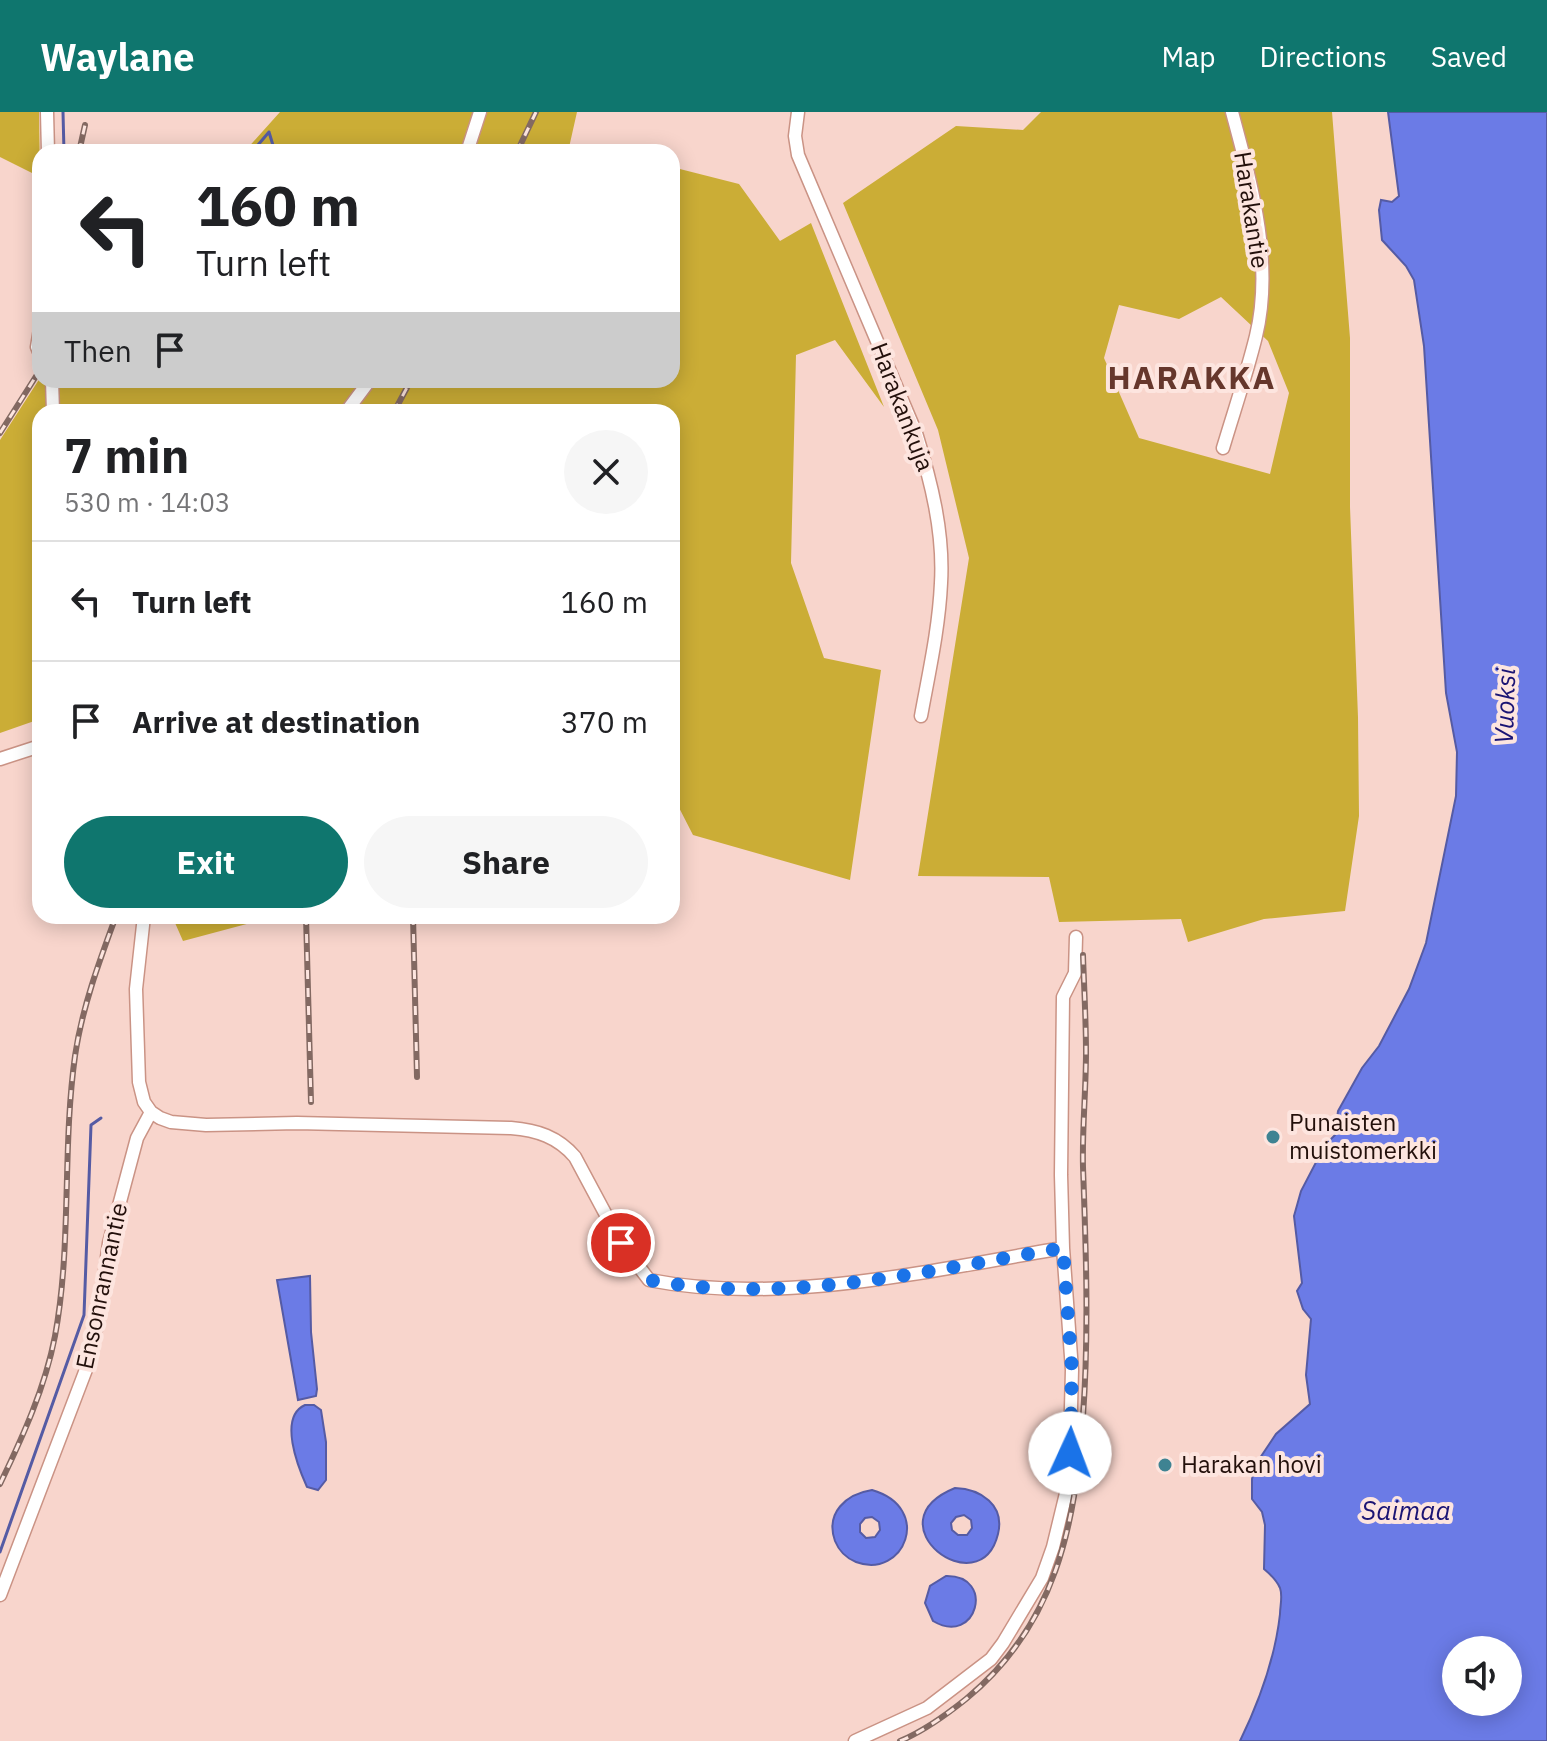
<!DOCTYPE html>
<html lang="en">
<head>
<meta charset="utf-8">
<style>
	:root { --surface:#fff; --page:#f6f6f6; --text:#202124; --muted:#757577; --line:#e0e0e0; --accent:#0f766e }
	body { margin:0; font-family:"IBM Plex Sans",sans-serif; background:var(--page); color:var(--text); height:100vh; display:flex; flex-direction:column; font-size:30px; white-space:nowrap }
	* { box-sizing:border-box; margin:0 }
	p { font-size:26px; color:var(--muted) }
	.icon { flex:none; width:44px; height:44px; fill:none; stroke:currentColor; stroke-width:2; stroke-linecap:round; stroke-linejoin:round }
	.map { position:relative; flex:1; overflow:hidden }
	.details { position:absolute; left:32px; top:292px; width:648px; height:520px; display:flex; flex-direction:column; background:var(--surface); border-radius:24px; box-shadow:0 4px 20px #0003 }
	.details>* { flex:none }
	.hud { position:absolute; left:32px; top:32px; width:648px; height:244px; border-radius:24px; box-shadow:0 4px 20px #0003; background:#fff; color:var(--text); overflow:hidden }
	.fabs { position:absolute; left:1442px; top:1524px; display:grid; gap:16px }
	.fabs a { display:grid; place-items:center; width:80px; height:80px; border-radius:50%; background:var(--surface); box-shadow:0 4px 20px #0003; font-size:40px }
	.pin { position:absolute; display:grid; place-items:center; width:68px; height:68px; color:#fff; margin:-34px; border:4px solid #fff; border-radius:50%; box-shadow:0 2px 8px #0007 }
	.me { position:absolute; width:88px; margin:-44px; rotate:2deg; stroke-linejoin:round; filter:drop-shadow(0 0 6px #0008) }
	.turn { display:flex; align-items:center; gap:28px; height:168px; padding:0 32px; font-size:36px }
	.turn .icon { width:104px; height:104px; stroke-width:2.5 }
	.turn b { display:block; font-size:56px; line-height:68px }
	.then { display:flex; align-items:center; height:76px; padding:0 32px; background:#0003; gap:16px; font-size:30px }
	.round { display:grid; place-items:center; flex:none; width:84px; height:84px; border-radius:42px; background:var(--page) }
	.head { display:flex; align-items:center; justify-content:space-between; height:136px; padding:0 32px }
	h1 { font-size:48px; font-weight:800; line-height:60px }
	.action { display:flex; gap:16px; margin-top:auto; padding:16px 32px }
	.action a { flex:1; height:92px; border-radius:48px; background:var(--accent); color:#fff; font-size:32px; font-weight:800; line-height:92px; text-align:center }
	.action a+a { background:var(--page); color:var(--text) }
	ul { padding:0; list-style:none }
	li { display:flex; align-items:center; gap:24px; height:120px; padding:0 32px; border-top:2px solid var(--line) }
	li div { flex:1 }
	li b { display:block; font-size:30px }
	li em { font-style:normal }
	header { display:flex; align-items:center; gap:48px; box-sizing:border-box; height:112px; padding:0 40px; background:var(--accent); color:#fff }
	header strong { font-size:38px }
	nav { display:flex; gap:44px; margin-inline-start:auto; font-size:28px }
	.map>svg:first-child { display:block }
	.green { fill:#cbad36; fill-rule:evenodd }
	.water { fill:#6b7be6; stroke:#555ba4; stroke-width:2; fill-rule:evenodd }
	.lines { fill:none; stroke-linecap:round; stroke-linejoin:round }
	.stream { stroke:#555ba4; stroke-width:3 }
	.minor-casing { stroke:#ca9385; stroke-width:15 }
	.minor { stroke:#fff; stroke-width:12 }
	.rail-casing { stroke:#836962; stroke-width:6 }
	.rail { stroke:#fde5df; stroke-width:3; stroke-dasharray:9; stroke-linecap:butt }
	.route { stroke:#1a73e8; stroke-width:14; stroke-dasharray:0 25.2 }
	.poi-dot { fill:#3f8392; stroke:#fde5df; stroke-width:3 }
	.labels { text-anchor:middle; stroke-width:8; stroke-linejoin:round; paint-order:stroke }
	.street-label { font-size:24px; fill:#23100b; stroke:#fde5df }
	.poi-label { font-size:24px; fill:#23100b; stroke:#fde5df; text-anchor:start }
	.water-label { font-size:26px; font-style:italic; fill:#1b1474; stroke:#fde5df }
	.district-label { font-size:32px; font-weight:bold; letter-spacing:2px; fill:#66372c; stroke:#fde5df }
</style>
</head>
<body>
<header>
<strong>Waylane</strong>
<nav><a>Map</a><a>Directions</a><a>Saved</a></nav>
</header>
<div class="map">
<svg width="1547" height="1629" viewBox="0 0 1547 1629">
	<rect width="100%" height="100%" fill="#f8d5cc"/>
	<path class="green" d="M 0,0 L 39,0 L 40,65 L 0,45 Z
		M 280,0 L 577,0 L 568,40 L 244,40 Z
		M 1041,0 L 1332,0 L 1350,226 L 1350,395 L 1358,605 L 1359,704 L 1345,799 L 1264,807 L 1188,830 L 1181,807 L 1059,810 L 1049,765 L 918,764 L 969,446 L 938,318 L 843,91 L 956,14 L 1023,18 ZM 1221,185 L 1268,229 L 1289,281 L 1270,362 L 1139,326 L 1104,246 L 1119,193 L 1179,207 Z
		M 672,55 L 739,72 L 780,129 L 811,111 L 884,295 L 835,228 L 796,243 L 791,451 L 824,546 L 881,558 L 850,768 L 693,723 L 672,682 L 672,300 L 40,300 L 40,607 L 0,621 L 0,328 L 40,266 L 40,268 L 672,268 Z
		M 172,804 L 259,804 L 258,809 L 183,829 Z"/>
	<path class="water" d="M 1388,0 L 1547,0 L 1547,1629 L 1240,1629 C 1260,1588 1275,1547 1280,1502 C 1280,1494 1283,1484 1280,1476 C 1277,1469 1270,1462 1264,1457 L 1265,1413 L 1262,1400 L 1252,1387 L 1252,1367 L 1256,1352 L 1276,1322 L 1310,1292 L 1306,1263 L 1311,1207 L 1303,1197 L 1297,1179 L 1302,1171 L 1294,1104 L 1301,1079 L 1325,1033 L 1335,1023 L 1338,999 L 1362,956 L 1379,934 L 1409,877 L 1426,831 L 1456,684 L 1457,640 L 1446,581 L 1424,234 L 1414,168 L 1406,154 L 1382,128 L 1379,98 L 1381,88 L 1392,90 L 1399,84 ZM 1456,1538 L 1508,1538 L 1508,1590 L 1456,1590 Z
		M 310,1164 L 311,1220 L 317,1277 L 316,1284 L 298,1288 L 277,1168 Z
		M 305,1293 L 314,1293 L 321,1298 L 326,1330 L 326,1368 L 318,1378 L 307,1375 C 298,1355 278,1305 305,1293 Z
		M 955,1376 C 981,1377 1005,1393 998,1422 C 980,1495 869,1411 955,1376 ZM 964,1403 L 971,1408 L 972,1416 L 967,1423 L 958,1423 L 952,1418 L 951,1411 L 956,1405 Z
		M 872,1378 C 934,1396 904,1468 856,1450 C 846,1446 839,1439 835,1429 C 825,1401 846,1382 872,1378 ZM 872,1405 L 879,1410 L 880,1418 L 875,1425 L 866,1426 L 860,1420 L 860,1412 L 865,1406 Z
		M 946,1464 C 996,1463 977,1535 933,1509 L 925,1491 L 930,1474 Z"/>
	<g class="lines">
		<path class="stream" d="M 63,0 L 64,40
			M 269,20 L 275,40
			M 252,40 L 269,20
			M 0,1440 L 84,1203 L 91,1013 L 101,1006"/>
		<defs>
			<path id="minor" d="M 47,0 L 48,40
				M 798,0 L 795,24 L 798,43 L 916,321 C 931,369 944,420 941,471 C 939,516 929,560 921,604
				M 467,40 L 480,0
				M 40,217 L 37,235 L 40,242
				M 52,268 L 53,300
				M 346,300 L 370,268
				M 1223,336 C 1234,299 1247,261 1256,224 C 1274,150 1251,71 1232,0
				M 0,647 L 40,634
				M 144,804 L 136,877 L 139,970 L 144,990 L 151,1000 L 160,1006 L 171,1010 L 206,1013 L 297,1011 L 511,1016 C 537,1018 558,1025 575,1045 L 621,1131 L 649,1168 C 782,1194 931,1158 1063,1136 L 1061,1063 L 1063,885 L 1075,861 L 1076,825
				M 0,1483 L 90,1247 L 99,1202 L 109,1131 L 137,1026 L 151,1000
				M 855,1629 L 927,1596 L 991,1547 L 1003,1531 L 1042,1466 L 1053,1435 L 1069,1369 L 1072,1258 L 1063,1136"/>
		</defs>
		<use href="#minor" class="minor-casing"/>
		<use href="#minor" class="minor"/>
		<defs>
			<path id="rail" d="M 79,40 L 85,13
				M 517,40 L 536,0
				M 394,300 L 411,268
				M 0,321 L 40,258
				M 306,804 L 311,990
				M 413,804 L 417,965
				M 0,1372 C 23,1324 45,1276 55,1224 C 72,1132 62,1037 75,944 C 82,896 99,850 116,804
				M 900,1629 C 924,1619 946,1603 966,1587 C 1056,1513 1075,1414 1083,1304 C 1089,1221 1086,1138 1083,1055 C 1082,1017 1086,979 1086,940 C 1086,908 1084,875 1083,843"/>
		</defs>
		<use href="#rail" class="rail-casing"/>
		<use href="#rail" class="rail"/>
	</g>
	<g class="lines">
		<path class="route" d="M 621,1131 L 649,1168 C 784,1194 930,1158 1063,1136 L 1072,1258 L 1070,1341"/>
	</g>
	<g class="poi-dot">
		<circle cx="1273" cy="1025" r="8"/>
		<circle cx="1165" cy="1353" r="8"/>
	</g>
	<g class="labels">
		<g class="street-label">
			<text transform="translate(1251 98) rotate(81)" y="8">Harakantie</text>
			<text transform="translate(902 295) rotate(69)" y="8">Harakankuja</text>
			<text transform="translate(102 1174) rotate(-78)" y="8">Ensonrannantie</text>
		</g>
		<g class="poi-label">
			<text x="1289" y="1019">Punaisten<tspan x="1289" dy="28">muistomerkki</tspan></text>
			<text x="1181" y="1361">Harakan hovi</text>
		</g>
		<g class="water-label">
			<text transform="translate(1505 594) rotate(-88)" y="9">Vuoksi</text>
			<text x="1406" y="1408">Saimaa</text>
		</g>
		<g class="district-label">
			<text x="1192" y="277">HARAKKA</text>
		</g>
	</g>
</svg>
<div class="fabs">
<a><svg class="icon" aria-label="sound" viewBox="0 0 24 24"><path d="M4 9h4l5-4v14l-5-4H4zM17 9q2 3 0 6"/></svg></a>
</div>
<div class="pin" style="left:621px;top:1131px;background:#d93025"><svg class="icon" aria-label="arrive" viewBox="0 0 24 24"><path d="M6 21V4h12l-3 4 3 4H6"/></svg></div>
<svg class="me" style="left:1070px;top:1341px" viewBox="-20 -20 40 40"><circle r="19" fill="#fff"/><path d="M0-13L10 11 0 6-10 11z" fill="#1a73e8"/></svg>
<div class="hud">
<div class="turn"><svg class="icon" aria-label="left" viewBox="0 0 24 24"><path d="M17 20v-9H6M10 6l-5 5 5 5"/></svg><div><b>160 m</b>Turn left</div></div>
<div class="then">Then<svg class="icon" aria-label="arrive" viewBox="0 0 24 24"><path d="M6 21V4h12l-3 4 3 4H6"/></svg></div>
</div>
<section class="details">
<div class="head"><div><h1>7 min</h1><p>530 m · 14:03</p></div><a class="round"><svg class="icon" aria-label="close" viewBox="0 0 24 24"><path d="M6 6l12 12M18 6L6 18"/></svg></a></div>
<ul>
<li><svg class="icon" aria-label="left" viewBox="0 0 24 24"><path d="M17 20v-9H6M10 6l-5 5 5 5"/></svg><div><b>Turn left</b></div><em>160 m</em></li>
<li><svg class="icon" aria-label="arrive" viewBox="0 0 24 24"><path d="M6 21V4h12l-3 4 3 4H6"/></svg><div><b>Arrive at destination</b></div><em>370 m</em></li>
</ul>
<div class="action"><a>Exit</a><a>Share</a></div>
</section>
</div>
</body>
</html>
